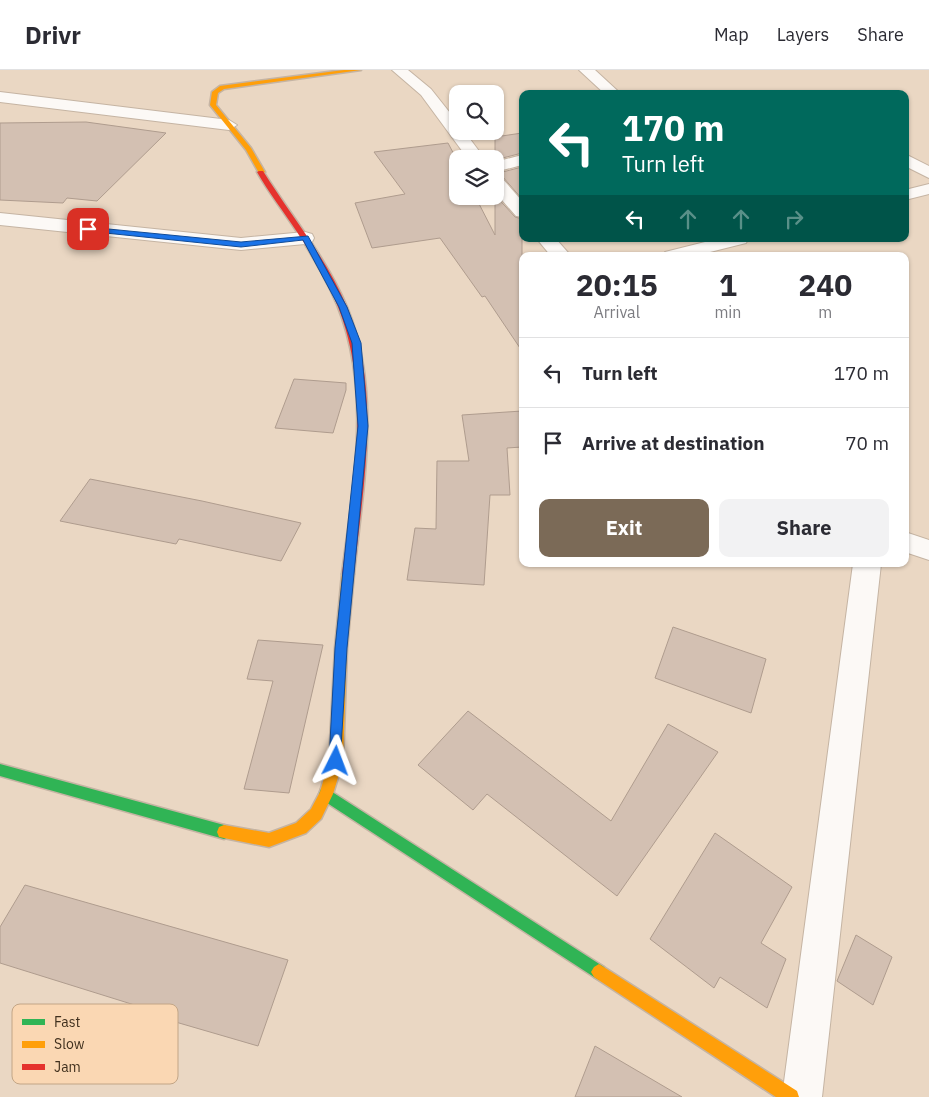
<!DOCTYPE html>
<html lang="en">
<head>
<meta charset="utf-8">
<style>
	:root { --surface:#fff; --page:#f2f2f3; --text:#2b2b33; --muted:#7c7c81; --line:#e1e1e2; --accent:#7b6a57 }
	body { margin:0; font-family:"IBM Plex Sans",sans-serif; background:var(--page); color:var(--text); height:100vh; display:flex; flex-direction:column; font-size:19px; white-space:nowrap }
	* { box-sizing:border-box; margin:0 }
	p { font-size:16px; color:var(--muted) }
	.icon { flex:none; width:28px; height:28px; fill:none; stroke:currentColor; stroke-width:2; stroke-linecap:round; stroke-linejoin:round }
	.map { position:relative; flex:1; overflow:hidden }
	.details { position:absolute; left:519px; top:182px; width:390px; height:315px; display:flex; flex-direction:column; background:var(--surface); border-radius:10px; box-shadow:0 1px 4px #0004 }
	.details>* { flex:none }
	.guide { position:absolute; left:519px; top:20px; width:390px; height:152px; border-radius:10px; box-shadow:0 1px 4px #0004; background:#00695c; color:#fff; overflow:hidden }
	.buttons { position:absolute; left:449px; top:15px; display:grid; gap:10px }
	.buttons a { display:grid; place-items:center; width:55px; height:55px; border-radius:10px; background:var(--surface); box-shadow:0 1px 4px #0004; font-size:25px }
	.pin { position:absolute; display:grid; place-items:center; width:42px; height:42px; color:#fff; margin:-21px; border-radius:10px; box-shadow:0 2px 8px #0006 }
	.me { position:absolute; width:55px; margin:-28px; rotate:3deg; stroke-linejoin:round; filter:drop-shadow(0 0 4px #0008) }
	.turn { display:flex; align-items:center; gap:18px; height:105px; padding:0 20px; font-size:22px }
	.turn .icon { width:65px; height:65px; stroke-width:2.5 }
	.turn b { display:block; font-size:35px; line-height:42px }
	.lanes { display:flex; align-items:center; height:48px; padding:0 20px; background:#0003; justify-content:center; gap:25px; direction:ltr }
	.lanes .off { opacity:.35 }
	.eta { display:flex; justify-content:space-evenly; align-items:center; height:85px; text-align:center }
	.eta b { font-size:30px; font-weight:700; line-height:35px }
	.action { display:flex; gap:10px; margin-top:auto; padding:10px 20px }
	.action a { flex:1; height:58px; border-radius:10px; background:var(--accent); color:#fff; font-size:20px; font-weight:700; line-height:58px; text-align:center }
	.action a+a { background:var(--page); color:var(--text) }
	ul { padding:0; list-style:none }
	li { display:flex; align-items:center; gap:15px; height:70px; padding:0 20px; border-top:1px solid var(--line) }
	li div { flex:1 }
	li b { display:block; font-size:19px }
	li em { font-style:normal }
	header { display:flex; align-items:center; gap:30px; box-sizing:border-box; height:70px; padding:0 25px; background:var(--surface); border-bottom:1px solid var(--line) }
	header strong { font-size:24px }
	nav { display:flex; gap:28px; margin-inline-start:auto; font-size:18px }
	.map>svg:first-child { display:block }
	.building { fill:#d3c0b2; stroke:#af9c8e }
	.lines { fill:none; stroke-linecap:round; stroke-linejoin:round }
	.street-casing { stroke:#c5b4a3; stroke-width:2 }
	.fast-casing { stroke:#c5b4a3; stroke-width:3 }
	.slow-casing { stroke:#c5b4a3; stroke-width:3 }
	.jam-casing { stroke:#c5b4a3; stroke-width:3 }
	.street { fill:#fcf9f6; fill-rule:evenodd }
	.fast { fill:#30b455; fill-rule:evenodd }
	.slow { fill:#ff9f0a; fill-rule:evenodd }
	.jam { fill:#e5322d; fill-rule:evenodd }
	.route { fill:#1a73e8; stroke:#114b97 }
	.key { fill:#fad7b3; stroke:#c2a586; stroke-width:1 }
	.key-label { font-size:14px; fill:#3f2f1d }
</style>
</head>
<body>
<header>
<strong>Drivr</strong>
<nav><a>Map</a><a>Layers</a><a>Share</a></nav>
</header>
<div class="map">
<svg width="929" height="1027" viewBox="0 0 929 1027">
	<rect width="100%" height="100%" fill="#ead7c3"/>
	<path class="building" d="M 86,52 L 166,63 L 97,131 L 67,128 L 63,133 L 0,130 L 0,53 Z
		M 522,63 L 522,83 L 495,90 L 495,67 Z
		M 448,73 L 458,92 L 458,126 L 475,126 L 495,165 L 495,125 L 515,147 L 522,149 L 522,281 L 485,226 L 482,227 L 440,168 L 372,178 L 355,133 L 405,124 L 374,82 Z
		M 522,97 L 522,129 L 502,106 L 495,104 Z
		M 294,309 L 346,313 L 346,320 L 333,363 L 275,358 Z
		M 522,341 L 522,377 L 507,378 L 510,425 L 490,425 L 484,515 L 407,510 L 415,458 L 436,459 L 437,391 L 469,391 L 462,345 Z
		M 90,409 L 202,431 L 301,453 L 281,491 L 179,469 L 176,474 L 60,451 Z
		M 673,557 L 766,589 L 751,643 L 655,608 Z
		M 258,570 L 323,575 L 289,723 L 244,719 L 273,611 L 247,609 Z
		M 468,641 L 611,751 L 668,654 L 718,682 L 617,826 L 487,724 L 473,740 L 418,695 Z
		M 715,763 L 792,817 L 761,873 L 786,889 L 767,938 L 720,907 L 714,918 L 650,869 Z
		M 25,815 L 288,890 L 258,976 L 155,946 L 157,942 L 0,893 L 0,857 Z
		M 856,865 L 892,887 L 873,935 L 837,911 Z
		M 595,976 L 682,1027 L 575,1027 Z"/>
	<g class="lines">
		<defs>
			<path id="street" d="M 392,0 L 408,0 L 431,19 L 458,53 L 458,61 L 464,61 L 485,89 L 468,89 L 421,25 Z
				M 579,0 L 595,0 L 621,24 L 605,24 Z
				M 0,22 L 229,50 L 237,55 L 229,60 L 0,32 Z
				M 905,84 L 929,96 L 929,108 L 905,96 Z
				M 522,85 L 522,95 L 495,102 L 495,92 Z
				M 495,106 L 501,107 L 522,131 L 522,147 L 516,146 L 495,122 Z
				M 929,114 L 929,124 L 905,130 L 905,120 Z
				M 0,143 L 241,168 L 305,162 L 312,164 L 314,168 L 312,172 L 305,174 L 241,180 L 0,155 Z
				M 537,169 L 556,169 L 571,186 L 551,186 Z
				M 717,169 L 748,169 L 746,173 L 694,186 L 662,186 L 665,182 Z
				M 905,462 L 929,470 L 929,490 L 905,482 Z
				M 853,494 L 881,494 L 822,1027 L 782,1027 Z"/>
			<path id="fast" d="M 0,694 L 224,755 L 229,757 L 231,762 L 229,767 L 224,769 L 0,706 Z
				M 326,718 L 604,897 L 607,902 L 604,907 L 599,910 L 594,907 L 321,729 L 319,724 L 321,719 Z"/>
			<path id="slow" d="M 344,0 L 361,0 L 224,19 L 218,23 L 216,35 L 251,78 L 265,102 L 263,103 L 259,103 L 246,80 L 210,35 L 212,22 L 220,16 Z
				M 348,500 L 352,501 L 354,504 L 347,578 L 343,691 L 333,724 L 321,749 L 306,763 L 269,777 L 219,767 L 217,762 L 219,757 L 224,755 L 269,763 L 296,753 L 311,739 L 320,722 L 329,691 L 335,578 L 342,504 L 344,501 Z
				M 599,894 L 797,1021 L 799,1027 L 776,1027 L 594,907 L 591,902 L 594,897 Z"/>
			<path id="jam" d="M 259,101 L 263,101 C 291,146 326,187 347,237 C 382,321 363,416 354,504 L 352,507 L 344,507 L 342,504 C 354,410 374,310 331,221 C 321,201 310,181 297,162 C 284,142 269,123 257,102 Z"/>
		</defs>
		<use href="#street" class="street-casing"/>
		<use href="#fast" class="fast-casing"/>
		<use href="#slow" class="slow-casing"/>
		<use href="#jam" class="jam-casing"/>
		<use href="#street" class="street"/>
		<use href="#fast" class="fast"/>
		<use href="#slow" class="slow"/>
		<use href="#jam" class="jam"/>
	</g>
	<path class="route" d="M 88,157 L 241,172 L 308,166 L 347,237 L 361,273 L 368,356 L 347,578 L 340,695 L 336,697 L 331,695 L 329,691 L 335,578 L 358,356 L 352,273 L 339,237 L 303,170 L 241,177 L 86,161 L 86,157 Z"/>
	<rect x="12" y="934" width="166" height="80" rx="8" class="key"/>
	<rect x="22" y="949" width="23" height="6" fill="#30b455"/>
	<rect x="22" y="971" width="23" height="7" fill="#ff9f0a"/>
	<rect x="22" y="994" width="23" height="6" fill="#e5322d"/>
	<g class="key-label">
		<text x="54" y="957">Fast</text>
		<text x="54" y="979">Slow</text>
		<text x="54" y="1002">Jam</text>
	</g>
</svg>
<div class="buttons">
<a><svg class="icon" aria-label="search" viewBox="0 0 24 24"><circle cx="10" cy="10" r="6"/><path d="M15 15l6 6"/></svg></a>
<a><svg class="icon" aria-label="layers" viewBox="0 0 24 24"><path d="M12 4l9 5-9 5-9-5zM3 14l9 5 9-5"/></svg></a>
</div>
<div class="pin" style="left:88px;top:159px;background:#d93025"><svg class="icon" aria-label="arrive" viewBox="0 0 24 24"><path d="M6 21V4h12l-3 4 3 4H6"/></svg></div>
<svg class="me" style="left:336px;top:691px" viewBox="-20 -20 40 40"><path d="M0-17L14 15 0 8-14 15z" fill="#1a73e8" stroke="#fff" stroke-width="4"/></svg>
<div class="guide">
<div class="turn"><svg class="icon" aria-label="left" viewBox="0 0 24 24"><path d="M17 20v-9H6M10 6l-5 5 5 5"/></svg><div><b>170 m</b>Turn left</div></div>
<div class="lanes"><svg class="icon" aria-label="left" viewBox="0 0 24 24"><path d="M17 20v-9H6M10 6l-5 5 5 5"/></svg><svg class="icon off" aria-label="ahead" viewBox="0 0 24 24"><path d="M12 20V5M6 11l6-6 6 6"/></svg><svg class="icon off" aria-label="ahead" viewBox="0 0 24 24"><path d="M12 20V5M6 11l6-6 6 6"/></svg><svg class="icon off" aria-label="right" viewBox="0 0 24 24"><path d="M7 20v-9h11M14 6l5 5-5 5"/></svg></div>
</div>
<section class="details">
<div class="eta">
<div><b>20:15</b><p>Arrival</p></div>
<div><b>1</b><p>min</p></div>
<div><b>240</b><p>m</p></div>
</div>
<ul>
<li><svg class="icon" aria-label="left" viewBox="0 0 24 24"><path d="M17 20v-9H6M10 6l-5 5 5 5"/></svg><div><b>Turn left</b></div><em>170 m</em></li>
<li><svg class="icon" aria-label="arrive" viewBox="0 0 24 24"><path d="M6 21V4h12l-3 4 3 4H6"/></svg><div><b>Arrive at destination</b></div><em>70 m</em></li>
</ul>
<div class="action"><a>Exit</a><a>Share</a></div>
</section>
</div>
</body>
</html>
